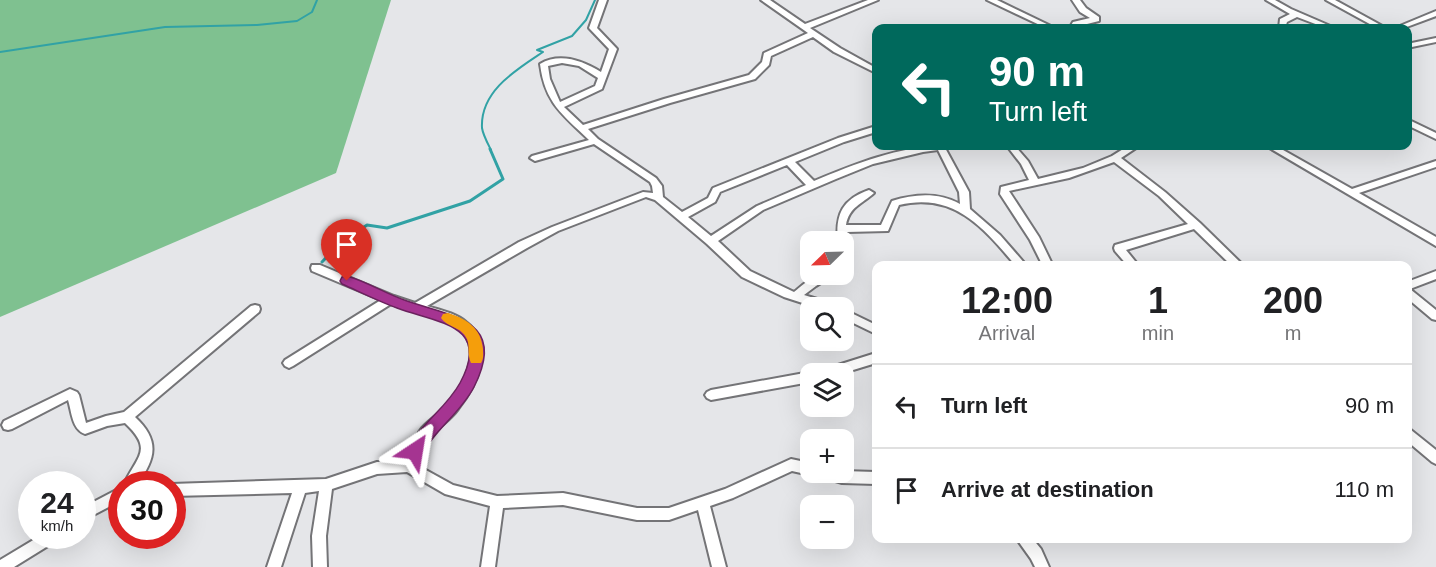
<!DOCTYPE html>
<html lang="en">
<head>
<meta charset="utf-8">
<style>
	:root { --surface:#fff; --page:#f2f2f2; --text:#202124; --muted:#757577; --line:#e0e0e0 }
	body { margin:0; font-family:Helvetica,sans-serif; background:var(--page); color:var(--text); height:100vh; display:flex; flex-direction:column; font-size:22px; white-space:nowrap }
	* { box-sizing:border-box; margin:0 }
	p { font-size:20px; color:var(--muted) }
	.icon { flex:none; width:33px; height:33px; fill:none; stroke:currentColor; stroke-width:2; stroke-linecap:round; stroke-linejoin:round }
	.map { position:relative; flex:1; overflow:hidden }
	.drawer { position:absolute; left:872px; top:261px; width:540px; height:282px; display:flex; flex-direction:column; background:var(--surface); border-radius:12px; box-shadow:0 6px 24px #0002 }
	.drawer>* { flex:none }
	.guide { position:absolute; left:872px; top:24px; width:540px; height:126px; border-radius:12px; box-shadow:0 6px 24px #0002; background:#00695c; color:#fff; overflow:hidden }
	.needle { width:39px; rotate:247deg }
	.controls { position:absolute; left:800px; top:231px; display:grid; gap:12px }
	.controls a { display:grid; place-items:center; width:54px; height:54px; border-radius:12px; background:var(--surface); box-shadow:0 6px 24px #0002; font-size:30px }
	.speed { position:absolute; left:18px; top:471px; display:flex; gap:12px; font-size:30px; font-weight:700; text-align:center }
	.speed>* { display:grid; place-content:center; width:78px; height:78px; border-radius:50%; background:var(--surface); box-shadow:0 6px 24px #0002; line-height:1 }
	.speed small { font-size:15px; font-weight:400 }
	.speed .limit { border:9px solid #d22; background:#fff; color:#111 }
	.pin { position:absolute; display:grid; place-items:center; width:51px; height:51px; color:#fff; margin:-62px -26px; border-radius:50% 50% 50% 0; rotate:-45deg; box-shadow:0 0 6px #0007 }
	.pin .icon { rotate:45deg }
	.me { position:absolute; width:66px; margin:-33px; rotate:33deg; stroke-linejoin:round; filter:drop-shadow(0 0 4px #0008) }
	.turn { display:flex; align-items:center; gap:21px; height:126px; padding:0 18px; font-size:27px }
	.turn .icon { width:78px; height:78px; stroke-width:2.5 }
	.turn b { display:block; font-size:42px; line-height:51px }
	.eta { display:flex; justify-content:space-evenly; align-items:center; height:102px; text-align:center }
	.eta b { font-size:36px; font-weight:700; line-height:42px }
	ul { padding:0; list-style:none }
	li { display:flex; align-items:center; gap:18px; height:84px; padding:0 18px; border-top:2px solid var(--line) }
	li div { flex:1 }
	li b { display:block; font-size:22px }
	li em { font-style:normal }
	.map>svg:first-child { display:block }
	.forest { fill:#7fc190 }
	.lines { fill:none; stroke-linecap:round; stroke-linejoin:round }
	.stream-far1 { stroke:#31a2a5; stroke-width:2 }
	.stream { stroke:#31a2a5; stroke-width:3 }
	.minor-casing { stroke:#747477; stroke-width:4 }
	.minor { fill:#fff; fill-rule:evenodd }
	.route { fill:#a53491; stroke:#6b225e; stroke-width:1.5 }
	.slow { fill:#f59e0b }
</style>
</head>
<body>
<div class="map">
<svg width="1436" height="567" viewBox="0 0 1436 567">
	<rect width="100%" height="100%" fill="#e5e6e9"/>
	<path class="forest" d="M 0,0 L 391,0 L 336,173 L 0,317 Z"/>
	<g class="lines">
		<path class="stream-far1" d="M 0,52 L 165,27 L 257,25 L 297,21 L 312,12 L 317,0
			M 491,150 C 488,144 483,135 482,128 C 480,91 516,70 543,52 L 537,50 L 572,36 L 586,20 L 595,0"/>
		<path class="stream" d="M 322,262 L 339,244 L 367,225 L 387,228 L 470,201 L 503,179 L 490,149"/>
		<defs>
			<path id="minor" d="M 599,0 L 607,0 L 597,28 L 617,49 L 602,89 L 564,107 L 583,125 L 664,99 L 749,75 L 762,62 L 764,53 L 808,33 L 761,0 L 770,0 L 805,24 L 868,0 L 878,0 L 810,28 L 840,48 L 876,68 L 876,73 L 834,52 L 813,37 L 771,56 L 769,65 L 755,79 L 670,103 L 588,129 L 598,139 L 656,178 L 662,186 L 663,197 L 682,212 L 708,198 L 713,188 L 838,138 L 876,126 L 876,132 L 844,142 L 795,162 L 814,181 C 855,164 899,146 944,146 L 969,192 L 970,209 L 1000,235 L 1027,266 L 1016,266 C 983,227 954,192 899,205 L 888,231 L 847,232 L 851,267 L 850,270 L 843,272 L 843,242 L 838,242 C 835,214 843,199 869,190 L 874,193 C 862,204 849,207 846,225 L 881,225 L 892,201 C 915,194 938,192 960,204 L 959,192 L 938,150 L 923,152 L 873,164 L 836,179 L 763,210 L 718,241 L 750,271 L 794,292 C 810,279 814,274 835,274 L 816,286 L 804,295 L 837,305 L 838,308 L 818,308 L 784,297 L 742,277 L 707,244 L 655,200 L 646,197 L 558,231 L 527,248 L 427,306 C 440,310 455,313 466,322 C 496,345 477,385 458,409 C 451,419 440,426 432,435 C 424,444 420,454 415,464 L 453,485 L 497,496 L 563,493 L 637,508 L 669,508 L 725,489 L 791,459 L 810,463 L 810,472 L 814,473 L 810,475 L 792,471 L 733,498 L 710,506 L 726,567 L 712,567 L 698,510 L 669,520 L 637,520 L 563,505 L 503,508 L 495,567 L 481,567 L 490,506 L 445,494 L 407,472 L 377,474 L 332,489 L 326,536 L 327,567 L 313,567 L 312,536 L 319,491 L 305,493 L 281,567 L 267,567 L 292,493 L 172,496 L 172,484 L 171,484 L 326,479 L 377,462 L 404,461 C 410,450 414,438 422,428 C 429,420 439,414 446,406 C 467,384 486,342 452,324 C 433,313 411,311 391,304 L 293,366 L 289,368 L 285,366 L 283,363 L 285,360 L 381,300 L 312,271 L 311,268 L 312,265 L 320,265 L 394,296 L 415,303 L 519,242 L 552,227 L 643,192 L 653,193 L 652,186 L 650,182 L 594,144 L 535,161 L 530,158 L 532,156 L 589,140 C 562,114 545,103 540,64 C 560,52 583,61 601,72 L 609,49 L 589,28 ZM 562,63 L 579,66 L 598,78 L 595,86 L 560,102 L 550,79 L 548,66 ZM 787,165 L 806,185 L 757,206 L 711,236 L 688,217 L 715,202 L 720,192 Z
				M 987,0 L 997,0 L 1055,28 L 1046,28 Z
				M 1072,0 L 1080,0 L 1086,8 L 1099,17 L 1099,21 L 1079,26 L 1077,28 L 1071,28 L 1070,27 L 1073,22 L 1090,18 L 1080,12 Z
				M 1266,0 L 1275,0 L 1291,9 L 1335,28 L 1326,28 L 1297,17 L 1287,22 L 1285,28 L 1279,28 L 1280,19 L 1290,14 Z
				M 1326,0 L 1335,0 L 1386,28 L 1377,28 Z
				M 1436,11 L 1436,16 L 1404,28 L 1395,28 Z
				M 1436,38 L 1436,42 L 1407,48 L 1407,44 Z
				M 1407,119 L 1436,133 L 1436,139 L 1407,125 Z
				M 1007,146 L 1015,146 L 1028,161 L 1038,179 L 1083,168 L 1112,156 L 1128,146 L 1137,146 L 1136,148 L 1121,158 L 1165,192 L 1200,223 L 1244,266 L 1232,266 L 1194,229 L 1126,250 L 1139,266 L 1128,266 L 1115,251 L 1114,248 L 1115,245 L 1188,224 L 1159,196 L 1114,162 L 1069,178 L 1009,191 L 1039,237 L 1053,266 L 1043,266 L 1030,240 L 1000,194 L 1001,187 L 1029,180 L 1021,164 Z
				M 1266,146 L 1276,146 L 1352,189 L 1436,161 L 1436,167 L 1359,193 L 1436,237 L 1436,246 Z
				M 1436,271 L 1436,279 L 1410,289 L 1436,310 L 1436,320 L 1432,319 L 1407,298 L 1407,282 Z
				M 255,305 L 259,306 L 260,309 L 259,312 L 135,417 C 160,440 156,459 137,484 L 124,484 C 137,456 154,450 125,423 L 107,426 L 85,434 C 72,429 72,413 68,400 L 12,429 L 8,430 L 4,429 L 2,425 L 4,421 L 70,389 L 77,392 L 79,395 L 86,423 L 106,416 L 124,412 L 251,306 Z
				M 843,309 L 876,325 L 876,334 L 843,318 Z
				M 876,353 L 876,363 L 840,374 L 817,374 L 819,371 Z
				M 810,372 L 814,374 L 810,374 L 810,382 L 711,400 L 707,398 L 705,395 L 707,392 L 711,390 Z
				M 1407,429 L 1411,430 L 1436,450 L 1436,464 L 1432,462 L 1407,441 Z
				M 843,471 L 876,472 L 876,484 L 842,483 L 819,476 L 817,472 Z
				M 122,487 L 122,500 L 82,521 L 82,508 Z
				M 40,536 L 58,536 L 56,541 L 14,567 L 0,567 L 0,560 Z
				M 1016,538 L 1032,538 L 1041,549 L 1049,567 L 1035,567 L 1031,559 Z"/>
		</defs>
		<use href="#minor" class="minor-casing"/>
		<use href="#minor" class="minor"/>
	</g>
	<path class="route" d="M 347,276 C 368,282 386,294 407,301 C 453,317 508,320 474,387 C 460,414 434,430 421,456 L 415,459 L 410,456 L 407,451 C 421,422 445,410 460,383 C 492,324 437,323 397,308 C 378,301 360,292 342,284 L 340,281 L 342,277 Z"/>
	<path class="slow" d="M 448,313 C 467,319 481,328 483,349 C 483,355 484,358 481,363 L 471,363 C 467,355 470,346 467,339 C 462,327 447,327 441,318 L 443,314 Z"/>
</svg>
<div class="controls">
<a><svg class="needle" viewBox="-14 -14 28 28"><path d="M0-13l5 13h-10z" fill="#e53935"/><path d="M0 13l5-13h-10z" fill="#757577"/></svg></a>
<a><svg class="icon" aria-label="search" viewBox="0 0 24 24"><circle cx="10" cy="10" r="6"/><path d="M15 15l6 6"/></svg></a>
<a><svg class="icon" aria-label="layers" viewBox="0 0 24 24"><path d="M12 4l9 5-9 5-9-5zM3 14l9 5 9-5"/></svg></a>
<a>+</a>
<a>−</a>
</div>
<div class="speed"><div>24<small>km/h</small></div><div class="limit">30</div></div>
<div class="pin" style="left:347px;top:281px;background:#d93025"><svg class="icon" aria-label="arrive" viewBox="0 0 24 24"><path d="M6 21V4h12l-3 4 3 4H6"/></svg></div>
<svg class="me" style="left:415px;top:451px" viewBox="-20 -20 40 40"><path d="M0-17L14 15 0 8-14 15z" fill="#a53491" stroke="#fff" stroke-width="4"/></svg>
<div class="guide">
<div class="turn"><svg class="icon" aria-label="left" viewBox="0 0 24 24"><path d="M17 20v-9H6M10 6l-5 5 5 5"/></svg><div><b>90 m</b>Turn left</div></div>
</div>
<section class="drawer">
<div class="eta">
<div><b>12:00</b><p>Arrival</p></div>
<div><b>1</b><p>min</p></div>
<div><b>200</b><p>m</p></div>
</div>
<ul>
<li><svg class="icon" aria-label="left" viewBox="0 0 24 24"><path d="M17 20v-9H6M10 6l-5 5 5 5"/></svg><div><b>Turn left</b></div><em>90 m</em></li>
<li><svg class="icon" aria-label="arrive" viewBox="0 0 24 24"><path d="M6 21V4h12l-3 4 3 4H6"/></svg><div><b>Arrive at destination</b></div><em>110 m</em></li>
</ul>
</section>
</div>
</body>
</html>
